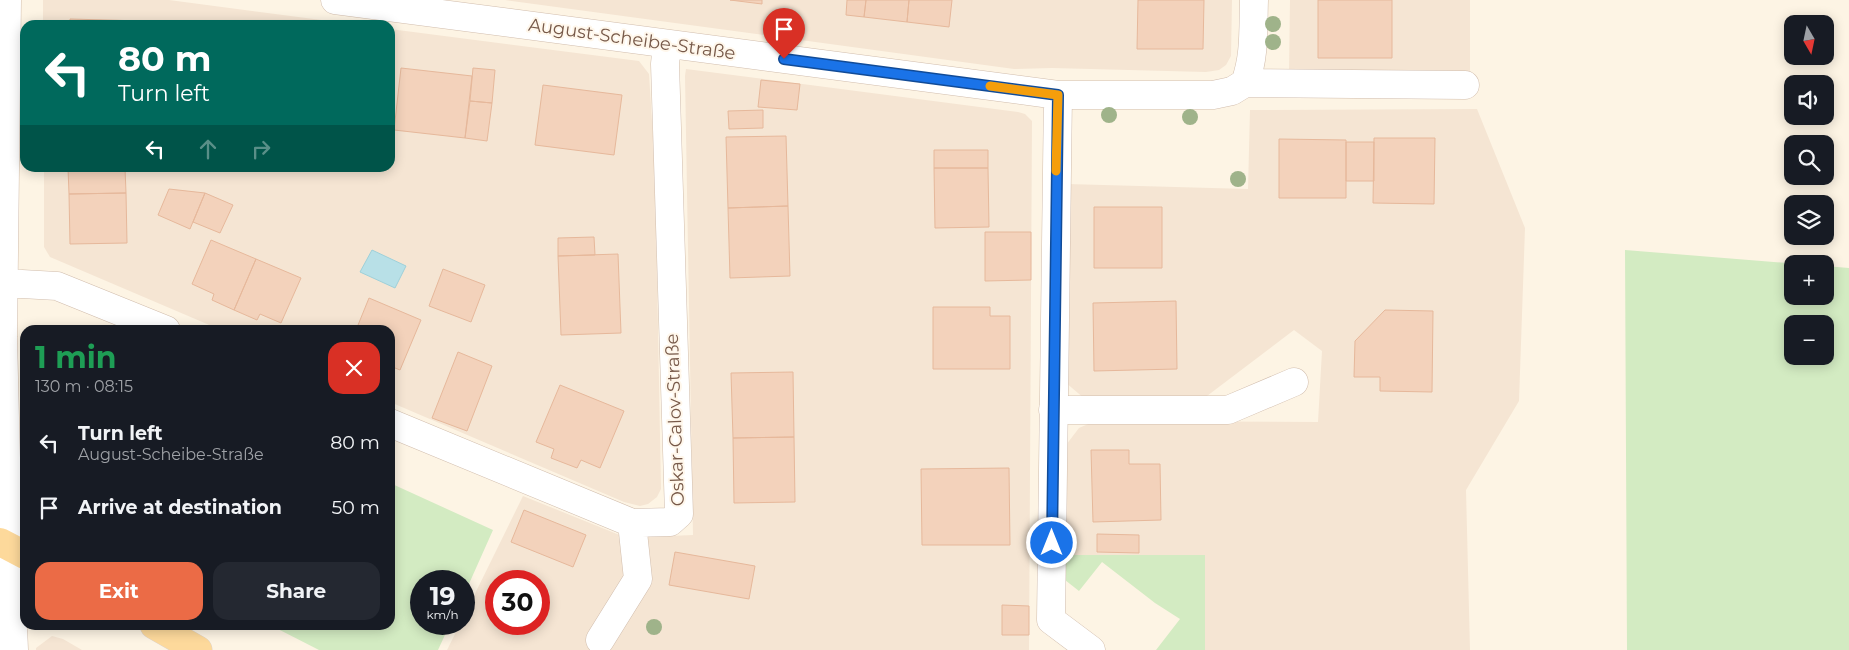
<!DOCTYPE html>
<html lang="en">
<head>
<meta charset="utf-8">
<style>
	:root { --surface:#171b24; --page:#242831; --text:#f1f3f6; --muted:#9ea1a6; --accent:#eb6b46 }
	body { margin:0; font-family:Montserrat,sans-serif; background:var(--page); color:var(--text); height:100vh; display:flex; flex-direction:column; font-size:19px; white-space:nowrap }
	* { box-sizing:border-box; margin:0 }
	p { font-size:16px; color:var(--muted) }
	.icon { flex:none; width:28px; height:28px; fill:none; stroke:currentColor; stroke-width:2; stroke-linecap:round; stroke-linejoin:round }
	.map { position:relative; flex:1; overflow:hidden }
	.details { position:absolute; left:20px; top:325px; width:375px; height:305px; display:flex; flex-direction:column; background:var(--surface); border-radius:15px; box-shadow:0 2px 12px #0003 }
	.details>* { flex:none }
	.guide { position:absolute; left:20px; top:20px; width:375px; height:152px; border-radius:15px; box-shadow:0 2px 12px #0003; background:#00695c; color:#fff; overflow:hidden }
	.needle { width:32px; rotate:171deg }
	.buttons { position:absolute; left:1784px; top:15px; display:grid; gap:10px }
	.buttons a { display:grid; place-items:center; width:50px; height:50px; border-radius:10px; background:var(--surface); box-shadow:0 2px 12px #0003; font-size:25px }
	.speed { position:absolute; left:410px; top:570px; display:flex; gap:10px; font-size:25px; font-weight:700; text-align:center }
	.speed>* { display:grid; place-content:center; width:65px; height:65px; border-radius:50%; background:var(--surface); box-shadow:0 2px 12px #0003; line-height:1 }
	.speed small { font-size:12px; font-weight:400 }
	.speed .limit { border:8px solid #d22; background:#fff; color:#111 }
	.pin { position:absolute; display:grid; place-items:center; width:42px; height:42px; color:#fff; margin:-51px -21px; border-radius:50% 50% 50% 0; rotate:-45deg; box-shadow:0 0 5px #0007 }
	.pin .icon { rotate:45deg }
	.me { position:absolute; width:55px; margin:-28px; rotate:0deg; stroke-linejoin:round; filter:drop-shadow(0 0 4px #0008) }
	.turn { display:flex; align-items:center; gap:18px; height:105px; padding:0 15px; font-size:22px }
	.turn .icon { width:65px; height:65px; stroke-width:2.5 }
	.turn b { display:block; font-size:35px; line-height:42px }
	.lanes { display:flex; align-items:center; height:48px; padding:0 15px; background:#0003; justify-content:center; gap:25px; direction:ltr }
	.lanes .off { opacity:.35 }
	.round { display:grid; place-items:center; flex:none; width:52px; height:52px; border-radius:15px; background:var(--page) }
	.headline { display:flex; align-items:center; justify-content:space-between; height:85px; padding:0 15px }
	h1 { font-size:30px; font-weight:700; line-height:38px; color:#1e9e55 }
	.action { display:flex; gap:10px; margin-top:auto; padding:10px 15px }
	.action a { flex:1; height:58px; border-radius:15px; background:var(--accent); color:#fff; font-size:20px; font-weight:700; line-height:58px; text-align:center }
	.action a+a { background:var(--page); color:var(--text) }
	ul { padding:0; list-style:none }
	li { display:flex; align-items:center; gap:15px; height:65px; padding:0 15px }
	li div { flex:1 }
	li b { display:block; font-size:19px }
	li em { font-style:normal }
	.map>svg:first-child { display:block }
	.residential { fill:#f5e5d3; fill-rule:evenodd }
	.green { fill:#d3ebc2; fill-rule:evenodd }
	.water { fill:#b8e0e7; stroke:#9ed0d9 }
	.building { fill:#f3d2bb; stroke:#e6b89b }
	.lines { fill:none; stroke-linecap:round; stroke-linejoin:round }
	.minor-casing { stroke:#d1bdad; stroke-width:29 }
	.major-casing { stroke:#dcd4d0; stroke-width:29 }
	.minor { stroke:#fff; stroke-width:28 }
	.major { stroke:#fdd99b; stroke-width:28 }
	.tree { fill:#9fb38a }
	.route-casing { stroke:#114b97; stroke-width:12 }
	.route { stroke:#1a73e8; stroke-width:9 }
	.slow { stroke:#f59e0b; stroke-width:9 }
	.labels { text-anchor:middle; stroke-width:4; stroke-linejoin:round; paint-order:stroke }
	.street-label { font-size:18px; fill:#775949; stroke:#fff7eb }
</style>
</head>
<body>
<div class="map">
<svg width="1849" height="650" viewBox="0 0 1849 650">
	<rect width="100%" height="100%" fill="#fdf4e4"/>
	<path class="residential" d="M 43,0 L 169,0 L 360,25 L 43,25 Z
		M 505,0 L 1232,0 L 1231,56 L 1226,65 L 1219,70 L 1206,72 L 1052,68 L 1014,69 Z
		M 1290,0 L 1470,0 L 1470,75 L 1289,75 Z
		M 390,29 L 639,61 L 649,74 L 655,168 L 661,489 L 657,497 L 648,504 L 640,506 L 624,502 L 390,402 L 390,330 L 221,330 L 50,257 L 44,247 L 44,168 L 390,168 Z
		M 686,69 L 1018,112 L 1025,114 L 1032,121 L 1029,650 L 447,650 L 460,624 L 464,624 L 464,616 L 523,496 L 622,536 L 646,537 L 693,535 L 685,76 ZM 496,581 L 539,581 L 539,624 L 496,624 Z
		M 1477,109 L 1525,228 L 1519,401 L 1466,490 L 1470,650 L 1205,650 L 1204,555 L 1064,555 L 1066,445 L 1079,428 L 1095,421 L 1318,422 L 1322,351 L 1294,330 L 1203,399 L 1085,399 L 1065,382 L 1067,184 L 1248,189 L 1250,110 Z
		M 52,636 L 63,639 L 82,650 L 36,650 L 36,648 Z"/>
	<path class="green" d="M 1625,250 L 1799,264 L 1792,264 L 1792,296 L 1825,296 L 1825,266 L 1849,268 L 1849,650 L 1627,650 ZM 1792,324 L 1825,324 L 1825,356 L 1792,356 Z
		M 390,483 L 493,530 L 464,595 L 464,581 L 421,581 L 421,624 L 450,624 L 438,650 L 319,650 L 270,625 L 390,625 Z
		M 1064,555 L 1205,555 L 1205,650 L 1156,650 L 1180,619 L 1155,603 L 1102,562 L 1079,591 L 1065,580 Z"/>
	<path class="water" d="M 372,250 L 406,266 L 395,288 L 360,272 Z"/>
	<path class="building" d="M 730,0 L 762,0 L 762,4 Z
		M 847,0 L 866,0 L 864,17 L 846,15 Z
		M 866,0 L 909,0 L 907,22 L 864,17 Z
		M 909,0 L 952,0 L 949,27 L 907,22 Z
		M 1138,0 L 1204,0 L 1203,49 L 1137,49 Z
		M 1318,0 L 1392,0 L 1392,58 L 1318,58 Z
		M 70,19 L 142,21 L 142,25 L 70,25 Z
		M 401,68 L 472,76 L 465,138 L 394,130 Z
		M 473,68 L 495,70 L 492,103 L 470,101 Z
		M 761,80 L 800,84 L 797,110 L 758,107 Z
		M 543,85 L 622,95 L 614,155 L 535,145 Z
		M 470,101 L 492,103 L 487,141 L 465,138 Z
		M 763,110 L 763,128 L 729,129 L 728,111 Z
		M 786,136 L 788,206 L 728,208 L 726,137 Z
		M 1374,138 L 1435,138 L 1434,204 L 1373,203 Z
		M 1279,139 L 1346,140 L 1346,198 L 1279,198 Z
		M 1346,142 L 1374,142 L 1374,181 L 1346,181 Z
		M 934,150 L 988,150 L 988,168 L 934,168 Z
		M 68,168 L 125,168 L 126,193 L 69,194 Z
		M 934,168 L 988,168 L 989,227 L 935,228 Z
		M 169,189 L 205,193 L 190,229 L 158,215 Z
		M 126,193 L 127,243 L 70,244 L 69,194 Z
		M 205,193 L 233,205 L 220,233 L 193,222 Z
		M 788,206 L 790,276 L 730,278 L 728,208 Z
		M 1094,207 L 1162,207 L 1162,268 L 1094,268 Z
		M 985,232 L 1031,232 L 1031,280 L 985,281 Z
		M 594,237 L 595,255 L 558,256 L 558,238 Z
		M 211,240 L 256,259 L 234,310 L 212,300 L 214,294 L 192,284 Z
		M 618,254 L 621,333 L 561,335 L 558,256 Z
		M 256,259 L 301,278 L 281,323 L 260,314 L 257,320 L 234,310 Z
		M 443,269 L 485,285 L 471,322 L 429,306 Z
		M 369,298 L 421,320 L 400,370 L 390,366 L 390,330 L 356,330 Z
		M 1176,301 L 1177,369 L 1094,371 L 1093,303 Z
		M 933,307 L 990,307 L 990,316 L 1010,316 L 1010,369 L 933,369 Z
		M 1385,310 L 1433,311 L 1432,392 L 1380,391 L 1380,377 L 1354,377 L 1355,341 Z
		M 458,352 L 492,366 L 467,431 L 432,418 Z
		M 793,372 L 794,437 L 733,438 L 731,373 Z
		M 560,385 L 624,411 L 600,468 L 581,460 L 577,468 L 551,458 L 554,449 L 536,442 Z
		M 794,437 L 795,502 L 734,503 L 733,438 Z
		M 1091,450 L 1129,450 L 1129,464 L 1160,464 L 1161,520 L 1093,522 Z
		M 1009,468 L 1010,545 L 922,545 L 921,469 Z
		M 524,510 L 586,535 L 573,567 L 511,542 Z
		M 1097,534 L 1139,535 L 1139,553 L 1097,552 Z
		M 675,552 L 755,566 L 749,599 L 669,585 Z
		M 1002,605 L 1029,606 L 1029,635 L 1002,635 Z"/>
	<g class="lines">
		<defs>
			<path id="minor" d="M 7,0 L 3,337 L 6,458 L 14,650
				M 335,0 L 1058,95 L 1213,95 L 1232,91 L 1245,83 L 1465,85
				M 1245,83 C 1255,56 1253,29 1254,0
				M 1058,95 L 1051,620 L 1091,650
				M 4,283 L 57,286 L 166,330
				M 1053,410 L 1228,410 L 1294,382
				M 390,423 L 632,523 L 670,522 L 679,514 L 665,64 L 667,44
				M 600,640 L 638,579 L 632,523"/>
			<path id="major" d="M 0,542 L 25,555
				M 154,625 L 198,650"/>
		</defs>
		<use href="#minor" class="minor-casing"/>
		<use href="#major" class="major-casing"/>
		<use href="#minor" class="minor"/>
		<use href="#major" class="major"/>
	</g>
	<g class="tree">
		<circle cx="1273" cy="24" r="8"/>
		<circle cx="1273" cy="42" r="8"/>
		<circle cx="1109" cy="115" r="8"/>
		<circle cx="1190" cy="117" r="8"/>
		<circle cx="1238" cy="179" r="8"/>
		<circle cx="654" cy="627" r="8"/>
	</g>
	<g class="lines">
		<defs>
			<path id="route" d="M 784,59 L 1058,95 L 1052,543"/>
		</defs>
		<use href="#route" class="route-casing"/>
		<use href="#route" class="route"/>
		<path class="slow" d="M 990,86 L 1058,95 L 1056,171"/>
	</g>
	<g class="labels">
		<g class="street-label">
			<text transform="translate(632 39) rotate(8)" y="6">August-Scheibe-Straße</text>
			<text transform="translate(675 420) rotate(-92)" y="6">Oskar-Calov-Straße</text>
		</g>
	</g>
</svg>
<div class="buttons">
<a><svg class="needle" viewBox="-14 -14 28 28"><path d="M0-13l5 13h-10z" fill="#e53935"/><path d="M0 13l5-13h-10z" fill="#9ea1a6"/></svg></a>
<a><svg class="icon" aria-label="sound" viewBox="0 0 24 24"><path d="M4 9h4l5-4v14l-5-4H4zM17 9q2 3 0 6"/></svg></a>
<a><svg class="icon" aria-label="search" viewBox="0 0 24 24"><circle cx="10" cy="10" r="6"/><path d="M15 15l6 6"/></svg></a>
<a><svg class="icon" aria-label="layers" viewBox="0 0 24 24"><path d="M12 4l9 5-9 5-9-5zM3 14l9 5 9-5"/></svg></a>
<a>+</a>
<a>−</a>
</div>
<div class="speed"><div>19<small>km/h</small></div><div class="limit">30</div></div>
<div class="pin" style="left:784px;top:59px;background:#d93025"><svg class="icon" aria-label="arrive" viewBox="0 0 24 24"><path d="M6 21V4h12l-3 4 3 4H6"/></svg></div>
<svg class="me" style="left:1052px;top:543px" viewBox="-20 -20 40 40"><circle r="17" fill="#1a73e8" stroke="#fff" stroke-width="3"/><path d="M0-11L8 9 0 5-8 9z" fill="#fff"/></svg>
<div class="guide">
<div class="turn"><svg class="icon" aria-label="left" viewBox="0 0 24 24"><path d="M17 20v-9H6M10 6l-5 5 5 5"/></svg><div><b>80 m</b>Turn left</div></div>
<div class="lanes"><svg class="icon" aria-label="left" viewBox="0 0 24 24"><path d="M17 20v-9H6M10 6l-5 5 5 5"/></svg><svg class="icon off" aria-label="ahead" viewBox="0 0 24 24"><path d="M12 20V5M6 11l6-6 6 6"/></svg><svg class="icon off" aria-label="right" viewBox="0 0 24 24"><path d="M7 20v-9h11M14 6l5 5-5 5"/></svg></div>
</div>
<section class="details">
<div class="headline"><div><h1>1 min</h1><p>130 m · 08:15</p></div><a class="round" style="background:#d93025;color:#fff"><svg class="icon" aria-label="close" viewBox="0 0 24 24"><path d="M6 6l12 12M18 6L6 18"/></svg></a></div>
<ul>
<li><svg class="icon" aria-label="left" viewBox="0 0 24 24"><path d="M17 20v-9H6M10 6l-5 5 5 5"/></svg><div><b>Turn left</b><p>August-Scheibe-Straße</p></div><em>80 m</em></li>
<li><svg class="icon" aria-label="arrive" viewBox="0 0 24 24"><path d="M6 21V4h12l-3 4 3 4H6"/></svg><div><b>Arrive at destination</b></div><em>50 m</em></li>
</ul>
<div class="action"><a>Exit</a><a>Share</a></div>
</section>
</div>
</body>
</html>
